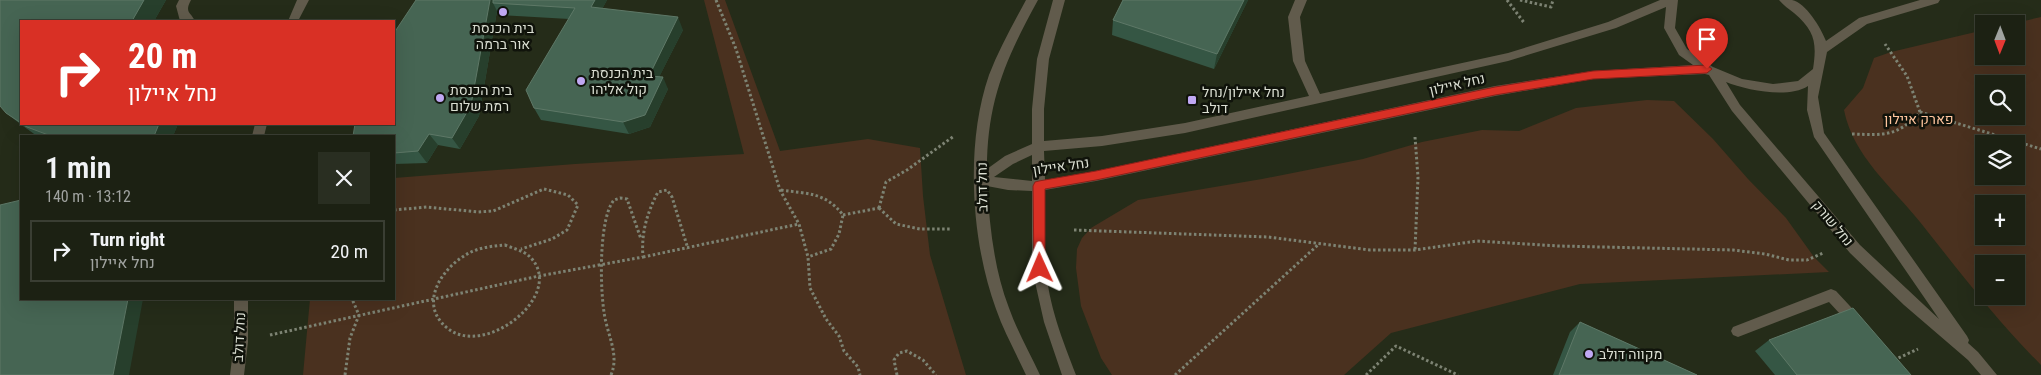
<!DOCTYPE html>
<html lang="en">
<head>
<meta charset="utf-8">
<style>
	:root { --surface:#1c2113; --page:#292e21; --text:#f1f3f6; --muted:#a0a3a0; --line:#3a3e33 }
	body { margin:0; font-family:"Roboto Condensed",Heebo,sans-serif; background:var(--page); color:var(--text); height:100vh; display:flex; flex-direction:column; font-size:19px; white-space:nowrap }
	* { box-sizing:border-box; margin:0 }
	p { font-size:16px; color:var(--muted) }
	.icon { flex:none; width:28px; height:28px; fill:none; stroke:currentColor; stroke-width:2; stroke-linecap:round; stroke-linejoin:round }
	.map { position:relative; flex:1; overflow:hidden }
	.sheet { position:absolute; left:20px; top:135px; width:375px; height:165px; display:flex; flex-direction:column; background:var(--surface); border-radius:0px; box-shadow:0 5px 20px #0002,0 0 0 1px var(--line) }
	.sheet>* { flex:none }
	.hud { position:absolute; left:20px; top:20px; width:375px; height:105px; border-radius:0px; box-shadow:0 5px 20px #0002,0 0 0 1px var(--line); background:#d93025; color:#fff; overflow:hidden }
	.needle { width:32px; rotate:181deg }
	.buttons { position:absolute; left:1975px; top:15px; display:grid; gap:10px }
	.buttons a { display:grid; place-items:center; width:50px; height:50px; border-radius:0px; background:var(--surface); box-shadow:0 5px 20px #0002,0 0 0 1px var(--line); font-size:25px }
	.pin { position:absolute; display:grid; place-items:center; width:42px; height:42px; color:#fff; margin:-51px -21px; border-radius:50% 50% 50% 0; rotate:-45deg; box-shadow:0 0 5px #0007 }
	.pin .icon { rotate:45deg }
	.me { position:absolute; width:55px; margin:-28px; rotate:359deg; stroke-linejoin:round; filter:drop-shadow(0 0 4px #0008) }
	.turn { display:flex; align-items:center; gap:18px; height:105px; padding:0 25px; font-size:22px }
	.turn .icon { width:65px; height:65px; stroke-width:2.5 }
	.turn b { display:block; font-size:35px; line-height:42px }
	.round { display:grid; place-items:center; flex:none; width:52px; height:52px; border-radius:0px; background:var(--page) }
	.overview { display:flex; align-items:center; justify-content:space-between; height:85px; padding:0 25px }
	h1 { font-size:30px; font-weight:600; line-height:38px }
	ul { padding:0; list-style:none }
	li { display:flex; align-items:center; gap:15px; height:62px; margin:0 10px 8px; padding:0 15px; border:2px solid var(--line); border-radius:0px }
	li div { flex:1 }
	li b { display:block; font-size:19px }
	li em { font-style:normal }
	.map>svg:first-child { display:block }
	.green { fill:#4a311f; fill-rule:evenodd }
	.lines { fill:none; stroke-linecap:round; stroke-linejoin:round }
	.path { stroke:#7d8373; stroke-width:3; stroke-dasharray:2.5 2.5; stroke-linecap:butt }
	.minor { fill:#615b4c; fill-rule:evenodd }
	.wall { fill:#355644 }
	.shaded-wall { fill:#273f2c }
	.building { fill:#466553; stroke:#5e7867 }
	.route { fill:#d93025; stroke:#8d1f18 }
	.poi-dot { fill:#c0a8f3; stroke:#10130b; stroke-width:2 }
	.labels { text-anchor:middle; stroke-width:5; stroke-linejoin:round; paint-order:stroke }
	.poi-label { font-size:14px; fill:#dbdfd3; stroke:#10130b; text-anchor:start }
	.street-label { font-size:14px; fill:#dbdfd3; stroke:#10130b }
	.park-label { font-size:14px; fill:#ffc59e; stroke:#10130b }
</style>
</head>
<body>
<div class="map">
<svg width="2041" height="375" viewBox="0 0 2041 375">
	<rect width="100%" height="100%" fill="#252c19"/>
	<path class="green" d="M 704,0 L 725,0 L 780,151 L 868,139 L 920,148 L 923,196 L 930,255 L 966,375 L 303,375 L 310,299 L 394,299 L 394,178 L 575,164 L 744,154 Z
		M 2041,17 L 2041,365 C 1997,321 1959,271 1920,222 C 1892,187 1853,156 1844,110 L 1863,88 L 1874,58 L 1891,52 L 1984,30 L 1984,56 L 2016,56 L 2016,24 L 2011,24 ZM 1984,84 L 2016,84 L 2016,116 L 1984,116 ZM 1984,144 L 2016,144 L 2016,176 L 1984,176 ZM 1984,204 L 2016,204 L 2016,236 L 1984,236 ZM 1984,264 L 2016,264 L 2016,296 L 1984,296 Z
		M 1647,100 L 1674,101 L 1713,139 L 1748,179 L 1786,218 L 1814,257 L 1829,272 L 1580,284 L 1391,333 L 1344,375 L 1112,375 L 1101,358 L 1081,306 L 1076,268 L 1077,249 L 1082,238 L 1091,228 L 1138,200 L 1262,179 L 1363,159 L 1422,142 L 1482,130 L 1519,131 L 1576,108 Z"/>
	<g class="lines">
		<path class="path" d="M 716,0 L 736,49 L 780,190 L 799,224 L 808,257 L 810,288 L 826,319 L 839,336 L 844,351 L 858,367 L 860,375
			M 1507,0 L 1525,24
			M 1520,0 L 1551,7 L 1553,0
			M 1920,112 L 2041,149
			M 1852,134 C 1884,135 1897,137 1920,112 L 1907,76 L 1885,44
			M 1415,137 L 1418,177 L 1415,250
			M 781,190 C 808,194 825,192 843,215 L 839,234 L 831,249 L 808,257
			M 879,208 L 886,182 L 907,170 L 954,136
			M 879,208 L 896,224 L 920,229 L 952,229
			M 394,210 L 427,207 L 478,212 L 493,211 L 544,189 L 568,195 L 578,205 L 567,230 L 552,239 L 521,249
			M 843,215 L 879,208
			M 1074,230 L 1268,237 L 1370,250 L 1415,250 L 1477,241 L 1559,246 L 1733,250 L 1765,254 L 1789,260 L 1807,260 L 1823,253
			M 505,245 C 512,248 524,251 529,256 C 569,293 484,361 446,327 C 417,302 444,265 471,252 C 482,247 494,246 505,245 Z
			M 643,257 L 799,224
			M 270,335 L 539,276 L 643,257 C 641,233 647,213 658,192 L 667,190 L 672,197 L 688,249
			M 1894,360 L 1918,349
			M 345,375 L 350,338 L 359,315 L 352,299
			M 611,375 C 619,356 609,338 605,318 C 600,294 598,219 614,200 L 620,198 L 627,199 L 641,239
			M 897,375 L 894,360 L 899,353 L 907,351 L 923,360 L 936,375
			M 1175,375 L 1319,244
			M 1366,375 L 1396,346 L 1458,375"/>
		<path class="minor" d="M 179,0 L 191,0 C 184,13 191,12 195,21 L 180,21 L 176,6 Z
			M 297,0 L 309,0 L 298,21 L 288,21 Z
			M 1026,0 L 1038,0 C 1006,58 987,101 987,169 L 1005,156 L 1032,144 L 1032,109 L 1037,59 L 1053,0 L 1065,0 L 1049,59 L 1044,109 L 1044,141 L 1102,136 L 1185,123 L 1309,96 L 1293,61 L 1288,17 L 1295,0 L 1307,0 L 1300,17 L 1305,61 L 1320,94 L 1508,53 L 1608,22 L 1660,0 L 1678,0 L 1675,28 L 1687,49 L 1713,67 L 1742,79 L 1773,84 L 1798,81 L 1813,69 C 1817,43 1815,31 1794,13 C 1789,9 1783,5 1779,0 C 1783,0 1788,0 1792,0 C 1806,3 1821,28 1826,41 L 1859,18 L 1920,0 L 1940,0 L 1938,3 L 1867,24 L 1827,52 L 1818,97 L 1824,133 L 1967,336 L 1969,340 L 1968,343 L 1978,352 L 1997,375 L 1981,375 L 1968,360 L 1904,305 L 1850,253 L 1732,111 L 1709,75 L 1705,74 L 1593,79 L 1495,96 L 1096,181 L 1045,190 C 1045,216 1044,242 1046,267 C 1048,304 1063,341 1076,375 L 1062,375 L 1044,322 L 1035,282 L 1032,268 L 1032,191 L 1008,190 L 987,186 C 990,228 994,269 1009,308 C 1017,331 1030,353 1040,375 L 1026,375 C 1016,353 1004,332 996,309 C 971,241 965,144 989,75 C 999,49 1013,24 1026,0 ZM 1666,7 L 1664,28 L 1679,55 L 1693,65 L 1593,71 L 1495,86 L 1096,171 L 1045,180 L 1044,151 L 1102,146 L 1185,133 L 1508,61 L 1616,28 ZM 1726,82 C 1746,90 1788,99 1808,86 L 1807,110 L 1814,137 L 1939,319 L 1860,245 L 1740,105 ZM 1032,155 L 1032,181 L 994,177 L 1013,164 Z
			M 255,124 L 267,124 L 264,136 L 252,136 Z
			M 1831,289 L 1836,291 L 1862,319 L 1864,323 L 1862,327 L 1857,329 L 1852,327 L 1829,302 L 1738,337 L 1733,335 L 1731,331 L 1733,327 Z
			M 234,299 L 248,299 L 248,342 L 244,375 L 230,375 L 234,342 Z"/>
	</g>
	<path class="wall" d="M 0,0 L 166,0 L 154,21 L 21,21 L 21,124 L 178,124 L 173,136 L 37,136 L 23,126 L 6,113 Z
		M 416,0 L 607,0 L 602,9 L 683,30 L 659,77 L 668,89 L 650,127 L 629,134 L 541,120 L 534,108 L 569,19 L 500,15 L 497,11 L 479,116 L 460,149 L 438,145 L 427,163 L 394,164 L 394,136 L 355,125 L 354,124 L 394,124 Z
		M 1123,0 L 1248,0 L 1214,69 L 1112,35 L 1113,20 Z
		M 1580,322 L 1697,375 L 1553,375 L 1570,332 Z
		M 1769,340 L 1911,375 L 1775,375 L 1755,351 Z"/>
	<path class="shaded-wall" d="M 144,0 L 166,0 L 154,21 L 132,21 Z
		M 490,0 L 499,0 L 493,3 L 497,11 L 479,116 L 460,149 L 452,138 Z
		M 595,0 L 607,0 L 596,20 L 591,7 Z
		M 1244,0 L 1248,0 L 1214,69 L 1217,54 Z
		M 678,17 L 683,30 L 654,87 L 649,76 Z
		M 663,77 L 668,89 L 650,127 L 629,134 L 623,122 Z
		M 159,124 L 178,124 L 173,136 L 154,136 Z
		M 429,134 L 438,145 L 427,163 L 418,151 Z
		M 128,299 L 143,299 L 129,375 L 113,375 Z"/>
	<path class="building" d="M 0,0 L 144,0 L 132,21 L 21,21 L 21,123 L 6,113 L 0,106 Z
		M 416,0 L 490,0 L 471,105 L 452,138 L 429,134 L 418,151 L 394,153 L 394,136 L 353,136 L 355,124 L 394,124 L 394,33 Z
		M 493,0 L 595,0 L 591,7 L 678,17 L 649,76 L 663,77 L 645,115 L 623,122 L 534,108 L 526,90 L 575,8 L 493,3 Z
		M 1123,0 L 1244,0 L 1217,54 L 1113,20 Z
		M 22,124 L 159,124 L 154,136 L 51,136 L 27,127 Z
		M 21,200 L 21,299 L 128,299 L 113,375 L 0,375 L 0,205 Z
		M 1853,308 L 1911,375 L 1797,375 L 1769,340 Z
		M 1580,322 L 1697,375 L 1559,375 Z"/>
	<path class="route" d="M 1707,65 L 1712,69 L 1707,73 L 1593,79 L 1495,95 L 1096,180 L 1045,189 L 1045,268 L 1044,271 L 1040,273 L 1035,271 L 1034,268 L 1033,186 L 1035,182 L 1039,181 L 1096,171 L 1495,87 L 1593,71 Z"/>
	<g class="poi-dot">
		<circle cx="503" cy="12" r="5"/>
		<circle cx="581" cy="81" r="5"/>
		<circle cx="440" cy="98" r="5"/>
		<rect x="1187" y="95" width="10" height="10" rx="2.5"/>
		<circle cx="1589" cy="354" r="5"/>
	</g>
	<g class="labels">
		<g class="poi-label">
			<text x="503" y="33" text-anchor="middle">בית הכנסת<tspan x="503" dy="16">אור ברמה</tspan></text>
			<text x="591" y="78">בית הכנסת<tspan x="591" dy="16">קול אליהו</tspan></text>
			<text x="450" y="95">בית הכנסת<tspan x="450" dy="16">רמת שלום</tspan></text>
			<text x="1202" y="97">נחל איילון/נחל<tspan x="1202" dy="16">דולב</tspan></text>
			<text x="1599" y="359">מקווה דולב</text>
		</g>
		<g class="street-label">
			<text transform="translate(1457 84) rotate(-13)" y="5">נחל איילון</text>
			<text transform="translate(1061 166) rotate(-8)" y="5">נחל איילון</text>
			<text transform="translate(982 187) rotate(-91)" y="5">נחל דולב</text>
			<text transform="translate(1833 223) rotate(50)" y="5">נחל שורק</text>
			<text transform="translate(239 337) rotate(-87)" y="5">נחל דולב</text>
		</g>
		<g class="park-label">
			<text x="1919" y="124">פארק איילון</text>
		</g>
	</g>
</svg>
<div class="buttons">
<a><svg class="needle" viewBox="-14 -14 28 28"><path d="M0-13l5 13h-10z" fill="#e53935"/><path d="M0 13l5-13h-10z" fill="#a0a3a0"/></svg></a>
<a><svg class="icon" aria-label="search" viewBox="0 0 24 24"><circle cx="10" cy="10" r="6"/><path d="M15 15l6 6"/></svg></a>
<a><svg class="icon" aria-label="layers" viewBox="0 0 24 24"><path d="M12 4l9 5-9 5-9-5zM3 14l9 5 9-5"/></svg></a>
<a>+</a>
<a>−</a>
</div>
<div class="pin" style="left:1707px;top:69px;background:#d93025"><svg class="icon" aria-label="arrive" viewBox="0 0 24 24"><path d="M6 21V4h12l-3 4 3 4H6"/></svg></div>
<svg class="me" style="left:1040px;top:268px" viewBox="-20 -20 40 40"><path d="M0-17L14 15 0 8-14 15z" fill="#d93025" stroke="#fff" stroke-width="4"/></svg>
<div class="hud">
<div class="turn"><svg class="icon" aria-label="right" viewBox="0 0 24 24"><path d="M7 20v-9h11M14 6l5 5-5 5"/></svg><div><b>20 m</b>נחל איילון</div></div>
</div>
<section class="sheet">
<div class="overview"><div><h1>1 min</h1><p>140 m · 13:12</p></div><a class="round"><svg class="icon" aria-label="close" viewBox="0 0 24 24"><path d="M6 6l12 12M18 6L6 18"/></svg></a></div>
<ul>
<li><svg class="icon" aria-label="right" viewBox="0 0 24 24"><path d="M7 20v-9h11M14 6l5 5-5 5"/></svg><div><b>Turn right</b><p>נחל איילון</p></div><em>20 m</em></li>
</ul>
</section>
</div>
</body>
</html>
